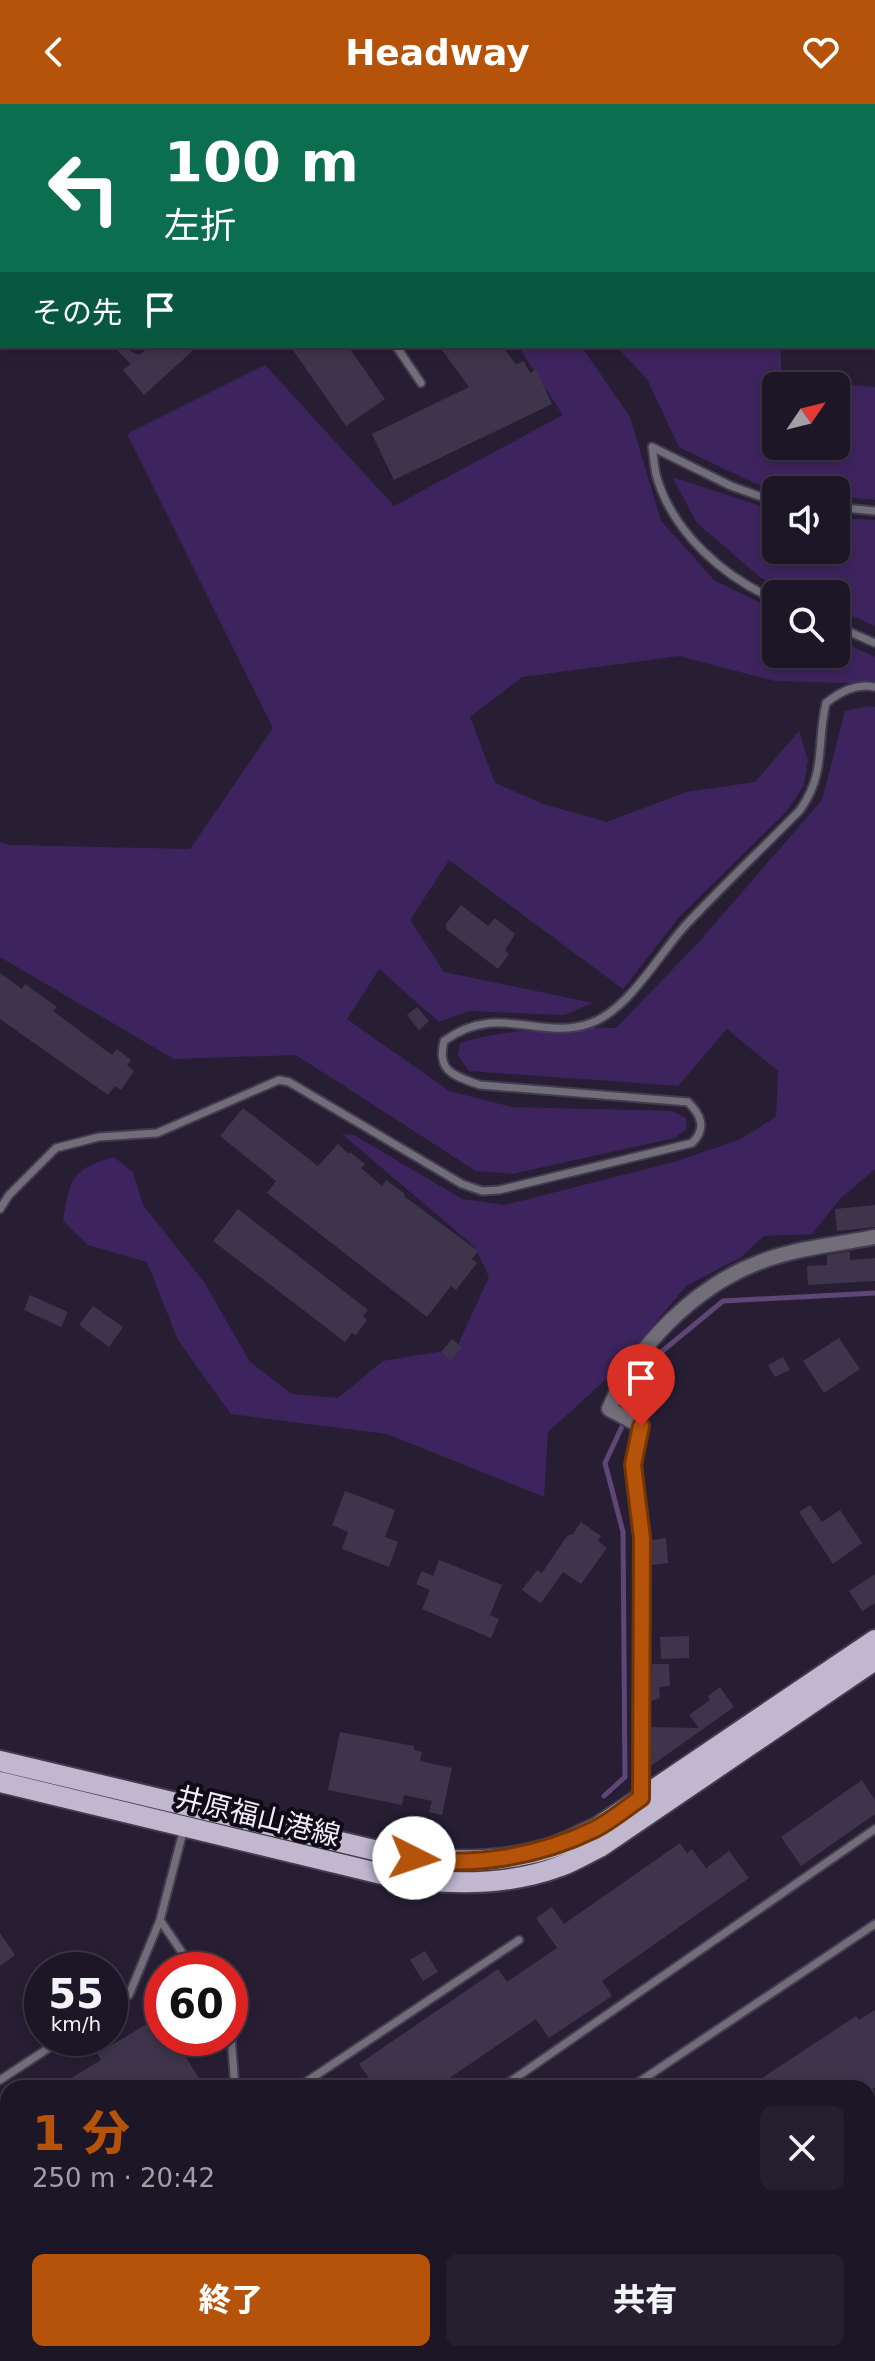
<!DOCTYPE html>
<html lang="ja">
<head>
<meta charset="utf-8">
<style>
	:root { --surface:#1d1627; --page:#251f2f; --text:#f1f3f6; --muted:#a09fa7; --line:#3b3544; --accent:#b45309 }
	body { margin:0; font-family:"DejaVu Sans","Noto Sans JP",sans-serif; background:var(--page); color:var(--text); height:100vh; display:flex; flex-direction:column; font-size:30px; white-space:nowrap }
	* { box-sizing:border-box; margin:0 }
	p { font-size:26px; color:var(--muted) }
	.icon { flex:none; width:44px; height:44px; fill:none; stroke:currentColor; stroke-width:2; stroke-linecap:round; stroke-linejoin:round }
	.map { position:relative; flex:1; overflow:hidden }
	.details { position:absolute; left:0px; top:1976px; width:876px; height:282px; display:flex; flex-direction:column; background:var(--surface); border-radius:24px 24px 0 0; box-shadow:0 4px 12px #0003,0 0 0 2px var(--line) }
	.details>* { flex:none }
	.banner { position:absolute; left:0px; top:0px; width:876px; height:244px; box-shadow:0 4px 12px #0003,0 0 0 2px var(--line); background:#0b6e4f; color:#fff; overflow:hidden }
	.needle { width:52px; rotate:55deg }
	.controls { position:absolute; left:762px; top:268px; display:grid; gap:16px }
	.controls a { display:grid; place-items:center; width:88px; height:88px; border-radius:12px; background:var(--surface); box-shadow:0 4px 12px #0003,0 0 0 2px var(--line); font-size:40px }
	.speed { position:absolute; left:24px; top:1848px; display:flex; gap:16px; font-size:40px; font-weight:700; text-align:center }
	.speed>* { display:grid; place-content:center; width:104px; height:104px; border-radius:50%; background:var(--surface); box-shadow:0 4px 12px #0003,0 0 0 2px var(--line); line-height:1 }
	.speed small { font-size:20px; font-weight:400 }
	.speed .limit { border:12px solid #d22; background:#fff; color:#111 }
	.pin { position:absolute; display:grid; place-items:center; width:68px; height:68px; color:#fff; margin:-82px -34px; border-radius:50% 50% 50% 0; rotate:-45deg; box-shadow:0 0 8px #0007 }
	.pin .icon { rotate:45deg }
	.me { position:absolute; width:88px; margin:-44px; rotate:94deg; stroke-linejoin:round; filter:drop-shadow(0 0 6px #0008) }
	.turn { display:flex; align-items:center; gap:28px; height:168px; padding:0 32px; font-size:36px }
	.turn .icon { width:104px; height:104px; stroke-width:2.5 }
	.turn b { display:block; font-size:56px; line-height:68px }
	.then { display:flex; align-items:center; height:76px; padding:0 32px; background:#0003; gap:16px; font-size:30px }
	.round { display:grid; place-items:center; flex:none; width:84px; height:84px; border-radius:12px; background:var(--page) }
	.summary { display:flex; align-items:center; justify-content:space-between; height:136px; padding:0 32px }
	h1 { font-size:48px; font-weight:800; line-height:60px; color:var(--accent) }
	.action { display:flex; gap:16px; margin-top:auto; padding:16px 32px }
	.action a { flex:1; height:92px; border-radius:12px; background:var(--accent); color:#fff; font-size:32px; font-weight:800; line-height:92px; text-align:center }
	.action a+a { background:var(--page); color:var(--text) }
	header { display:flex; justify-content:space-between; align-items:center; height:104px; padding:0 32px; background:var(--accent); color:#fff; font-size:36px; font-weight:800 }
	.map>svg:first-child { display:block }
	.green { fill:#3e245e; fill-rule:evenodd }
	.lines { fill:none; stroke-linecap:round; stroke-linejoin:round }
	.stream { stroke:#5e4776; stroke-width:5 }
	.building { fill:#3e354c }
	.lane-casing { stroke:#433b50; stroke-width:11 }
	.street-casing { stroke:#433b50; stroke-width:18 }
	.primary-casing { stroke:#433b50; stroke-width:24 }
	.lane { stroke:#716d79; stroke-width:7 }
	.street { stroke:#716d79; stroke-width:14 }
	.primary { stroke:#c1b8d0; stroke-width:20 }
	.route-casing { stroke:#753606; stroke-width:20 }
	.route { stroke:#b45309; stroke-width:14 }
	.labels { text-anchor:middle; stroke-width:8; stroke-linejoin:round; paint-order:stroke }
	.street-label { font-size:28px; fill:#f1ecfb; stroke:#0e0b14 }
</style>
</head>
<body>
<header><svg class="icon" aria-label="back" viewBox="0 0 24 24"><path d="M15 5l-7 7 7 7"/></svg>Headway<svg class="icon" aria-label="heart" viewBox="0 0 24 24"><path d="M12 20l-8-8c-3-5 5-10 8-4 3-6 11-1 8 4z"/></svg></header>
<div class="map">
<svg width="875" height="2257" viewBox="0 0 875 2257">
	<rect width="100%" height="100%" fill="#271e34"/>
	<path class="green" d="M 700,0 L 875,0 L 875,105 L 874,2 Z
		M 518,242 L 581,242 L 630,313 L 661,417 L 715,477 L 776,506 L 776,550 L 836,550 L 836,535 L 875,553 L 875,580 L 775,577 L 679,552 L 522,573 L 470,613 L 495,679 L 546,701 L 607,718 L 686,688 L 755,678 L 799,627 L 808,656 L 804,681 L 787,707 L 680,812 L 623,885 L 449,756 L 410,816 L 444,868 L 593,899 L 564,911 L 469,907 L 439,918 L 379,865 L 347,915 L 449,987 L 512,1003 L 672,1007 L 686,1014 L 686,1026 L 674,1034 L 512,1070 L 476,1067 L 296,951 L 174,955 L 0,853 L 0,738 L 9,741 L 190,745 L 273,624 L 127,330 L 265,261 L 394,402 L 563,311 Z
		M 616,242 L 781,242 L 781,274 L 875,283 L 875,396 L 836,392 L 836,386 L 790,386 L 754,379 L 679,343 L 647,275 ZM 836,282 L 836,342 L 776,342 L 776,282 Z
		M 672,373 L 776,407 L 776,446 L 836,446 L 836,414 L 875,416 L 875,522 L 836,505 L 836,490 L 799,490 L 761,474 L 697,419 Z
		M 868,602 L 875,603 L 875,1065 L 841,1094 L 812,1130 L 764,1132 L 741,1153 L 686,1182 L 613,1269 L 548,1328 L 544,1393 L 387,1330 L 231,1310 L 178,1236 L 147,1158 L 88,1141 L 63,1117 C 70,1075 71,1065 114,1053 L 133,1068 L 143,1101 L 204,1178 L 250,1258 L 292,1290 L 338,1294 L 383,1257 L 456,1245 L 489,1173 L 475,1143 L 342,1030 L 354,1031 L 462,1095 L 505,1101 L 674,1058 L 739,1036 L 776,1013 L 778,967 L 727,925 L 678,982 L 469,967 L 458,952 L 460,939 C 510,924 564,923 616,924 L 698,839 L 822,696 L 845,607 Z"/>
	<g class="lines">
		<path class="stream" d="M 604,1692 L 625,1673 L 623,1428 L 605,1359 L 654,1254 L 723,1197 L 875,1189"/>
	</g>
	<path class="building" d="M 113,242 L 120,242 L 139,251 L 150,242 L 198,242 L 144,291 L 123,266 L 131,260 Z
		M 290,242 L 348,242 L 385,295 L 346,322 Z
		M 439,242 L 502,242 L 516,260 L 524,257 L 530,269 L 536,265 L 552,300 L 394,376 L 372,330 L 469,283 Z
		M 461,801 L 488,822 L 495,814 L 515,830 L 505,846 L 509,850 L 498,865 L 446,825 L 446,820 Z
		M 0,869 L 22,885 L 25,880 L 39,890 L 57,903 L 53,907 L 112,951 L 117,945 L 131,956 L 127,961 L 134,967 L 121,986 L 115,982 L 108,991 L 0,915 Z
		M 417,903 L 429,917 L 419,926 L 407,911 Z
		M 243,1004 L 318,1062 L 338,1040 L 349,1050 L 350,1048 L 365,1060 L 361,1064 L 382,1082 L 386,1076 L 405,1090 L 404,1092 L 478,1147 L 472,1155 L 477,1159 L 456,1186 L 451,1182 L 427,1213 L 267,1089 L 276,1077 L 220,1032 Z
		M 875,1101 L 875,1123 L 837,1127 L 835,1105 Z
		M 238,1105 L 368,1206 L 363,1212 L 367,1216 L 356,1231 L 352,1229 L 345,1238 L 213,1137 Z
		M 846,1148 L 850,1148 L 850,1156 L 875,1154 L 875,1177 L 808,1181 L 807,1162 L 827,1161 L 827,1151 Z
		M 30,1191 L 68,1208 L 61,1223 L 24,1206 Z
		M 93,1202 L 123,1223 L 109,1243 L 79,1221 Z
		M 839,1234 L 860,1265 L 824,1289 L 803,1257 Z
		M 452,1235 L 462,1243 L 451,1256 L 441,1248 Z
		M 783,1253 L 790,1266 L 775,1273 L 768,1261 Z
		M 345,1387 L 395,1406 L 385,1433 L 398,1438 L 389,1463 L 342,1445 L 348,1428 L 332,1421 Z
		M 810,1401 L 822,1418 L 840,1406 L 862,1439 L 833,1460 L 799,1408 Z
		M 581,1418 L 601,1432 L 598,1437 L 607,1444 L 581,1480 L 563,1468 L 541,1499 L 536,1496 L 522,1486 L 537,1466 L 542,1469 L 567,1432 L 573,1430 Z
		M 666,1434 L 668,1459 L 652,1461 L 652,1436 Z
		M 439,1456 L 502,1481 L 490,1511 L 499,1515 L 491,1534 L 422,1505 L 430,1486 L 416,1480 L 422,1467 L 433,1472 Z
		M 875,1470 L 875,1499 L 862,1507 L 849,1487 Z
		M 689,1532 L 689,1554 L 661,1555 L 660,1533 Z
		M 652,1560 L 669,1560 L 670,1582 L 659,1583 L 660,1594 L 651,1597 Z
		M 720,1583 L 734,1603 L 651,1662 L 651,1623 L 699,1624 L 689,1611 L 710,1596 L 708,1592 Z
		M 340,1628 L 414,1642 L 414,1646 L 422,1648 L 420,1657 L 452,1664 L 442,1711 L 429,1708 L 432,1697 L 404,1691 L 402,1701 L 328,1686 Z
		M 862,1676 L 875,1696 L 875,1710 L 801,1762 L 781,1733 Z
		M 680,1739 L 687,1749 L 692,1745 L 706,1764 L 729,1747 L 749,1774 L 602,1877 L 612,1892 L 549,1934 L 536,1915 L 435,1984 L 376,1984 L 359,1960 L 498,1865 L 507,1878 L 557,1844 L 536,1814 L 552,1803 L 564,1820 Z
		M 0,1829 L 15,1851 L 0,1862 Z
		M 425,1847 L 438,1868 L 423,1877 L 410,1856 Z
		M 875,1906 L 875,1984 L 747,1984 L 856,1912 L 859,1916 Z
		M 152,1917 L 162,1919 L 162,1934 L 174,1934 L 205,1984 L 55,1984 L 101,1956 L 88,1934 L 105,1934 L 110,1942 Z"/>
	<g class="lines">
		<defs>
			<path id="lane" d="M 267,0 L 267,2
				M 874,131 L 875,131
				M 874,215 L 875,216
				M 396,242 L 421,279
				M 776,398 L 731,382 L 652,343 C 654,353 654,365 657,374 C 674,430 724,473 776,496
				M 836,403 L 875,407
				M 836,522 L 875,539
				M 0,1105 L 9,1091 L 56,1044 L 99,1033 L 157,1029 L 279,976 L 289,978 L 462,1080 L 482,1087 L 499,1086 L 692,1039 C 707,1024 701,1011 688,998 L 480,981 C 455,972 436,968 444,937 C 499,897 540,938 591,919 C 628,906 658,852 684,823 C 721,783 762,745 800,706 C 827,667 816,641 826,599 C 840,588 856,579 875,583
				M 160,1816 L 194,1866
				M 110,1904 L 129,1891 L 160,1816 L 184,1724
				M 230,1919 L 235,1984
				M 0,1976 L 64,1934
				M 297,1984 L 519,1836
				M 501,1984 L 875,1725
				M 630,1984 L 875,1820
				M 0,2071 L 8,2073
				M 0,2229 L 8,2223
				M 232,2257 L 242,2250"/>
			<path id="street" d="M 641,1694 L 642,1434 L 633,1361 L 641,1322 L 609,1305 C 635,1242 696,1182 760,1158 C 796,1144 838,1140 875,1133"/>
			<path id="primary" d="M 0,1657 L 395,1751 C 446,1759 500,1760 551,1744 C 567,1739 582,1730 597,1724 L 875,1536
				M 0,1678 L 390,1772 C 445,1781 508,1782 561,1762 C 575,1757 587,1749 600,1743 L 875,1556"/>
		</defs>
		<use href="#lane" class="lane-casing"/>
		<use href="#street" class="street-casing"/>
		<use href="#primary" class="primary-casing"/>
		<use href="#lane" class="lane"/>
		<use href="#street" class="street"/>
		<use href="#primary" class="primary"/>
	</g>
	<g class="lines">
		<defs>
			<path id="route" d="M 414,1754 C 474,1764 540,1752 595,1725 C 611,1717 626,1704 641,1694 L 642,1434 L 633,1361 L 641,1322"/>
		</defs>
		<use href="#route" class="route-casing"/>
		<use href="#route" class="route"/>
	</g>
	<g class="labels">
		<g class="street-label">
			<text transform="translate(258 1712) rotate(14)" y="10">井原福山港線</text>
		</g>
	</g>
</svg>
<div class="controls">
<a><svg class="needle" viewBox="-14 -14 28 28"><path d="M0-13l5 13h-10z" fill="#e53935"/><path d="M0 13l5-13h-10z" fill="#a09fa7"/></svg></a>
<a><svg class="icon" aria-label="sound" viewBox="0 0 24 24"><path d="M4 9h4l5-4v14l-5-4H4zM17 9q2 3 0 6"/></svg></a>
<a><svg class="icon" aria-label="search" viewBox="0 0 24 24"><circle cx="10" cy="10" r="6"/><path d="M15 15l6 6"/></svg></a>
</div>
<div class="speed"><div>55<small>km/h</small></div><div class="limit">60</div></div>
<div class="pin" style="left:641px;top:1322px;background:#d93025"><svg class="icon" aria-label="arrive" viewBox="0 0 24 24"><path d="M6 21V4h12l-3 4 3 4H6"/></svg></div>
<svg class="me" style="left:414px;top:1754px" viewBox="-20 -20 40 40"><circle r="19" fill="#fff"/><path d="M0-13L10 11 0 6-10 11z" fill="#b45309"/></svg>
<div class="banner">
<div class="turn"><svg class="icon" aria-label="left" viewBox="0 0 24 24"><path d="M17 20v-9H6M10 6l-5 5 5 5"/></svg><div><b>100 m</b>左折</div></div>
<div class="then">その先<svg class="icon" aria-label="arrive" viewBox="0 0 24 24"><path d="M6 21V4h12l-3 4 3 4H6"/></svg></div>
</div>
<section class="details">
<div class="summary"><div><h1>1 分</h1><p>250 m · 20:42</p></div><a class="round"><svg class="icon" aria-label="close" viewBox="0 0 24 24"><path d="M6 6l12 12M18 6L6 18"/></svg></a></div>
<div class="action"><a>終了</a><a>共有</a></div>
</section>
</div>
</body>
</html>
